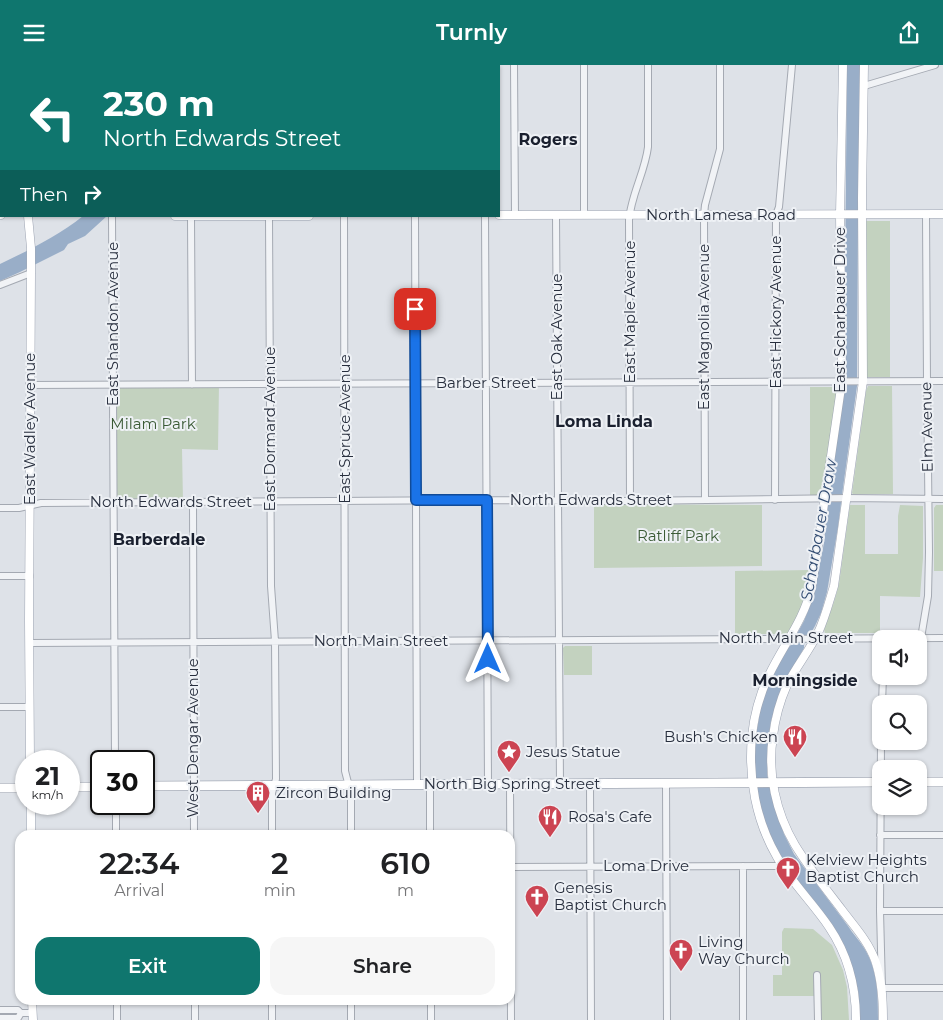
<!DOCTYPE html>
<html lang="en">
<head>
<meta charset="utf-8">
<style>
	:root { --surface:#fff; --page:#f6f6f6; --text:#202124; --muted:#757577; --accent:#0f766e }
	body { margin:0; font-family:Montserrat,sans-serif; background:var(--page); color:var(--text); height:100vh; display:flex; flex-direction:column; font-size:19px; white-space:nowrap }
	* { box-sizing:border-box; margin:0 }
	p { font-size:16px; color:var(--muted) }
	.icon { flex:none; width:28px; height:28px; fill:none; stroke:currentColor; stroke-width:2; stroke-linecap:round; stroke-linejoin:round }
	.map { position:relative; flex:1; overflow:hidden }
	.side { position:absolute; left:15px; top:765px; width:500px; height:175px; display:flex; flex-direction:column; background:var(--surface); border-radius:15px; box-shadow:0 1px 4px #0004 }
	.side>* { flex:none }
	.banner { position:absolute; left:0px; top:0px; width:500px; height:152px; box-shadow:0 1px 4px #0004; background:#0f766e; color:#fff; overflow:hidden }
	.buttons { position:absolute; left:872px; top:565px; display:grid; gap:10px }
	.buttons a { display:grid; place-items:center; width:55px; height:55px; border-radius:10px; background:var(--surface); box-shadow:0 1px 4px #0004; font-size:25px }
	.speed { position:absolute; left:15px; top:685px; display:flex; gap:10px; font-size:25px; font-weight:700; text-align:center }
	.speed>* { display:grid; place-content:center; width:65px; height:65px; border-radius:50%; background:var(--surface); box-shadow:0 1px 4px #0004; line-height:1 }
	.speed small { font-size:12px; font-weight:400 }
	.speed .limit { border:2px solid #111; border-radius:8px; background:#fff; color:#111 }
	.pin { position:absolute; display:grid; place-items:center; width:42px; height:42px; color:#fff; margin:-21px; border-radius:10px; box-shadow:0 2px 8px #0006 }
	.me { position:absolute; width:55px; margin:-28px; rotate:0deg; stroke-linejoin:round; filter:drop-shadow(0 0 4px #0008) }
	.turn { display:flex; align-items:center; gap:18px; height:105px; padding:0 20px; font-size:22px }
	.turn .icon { width:65px; height:65px; stroke-width:2.5 }
	.turn b { display:block; font-size:35px; line-height:42px }
	.then { display:flex; align-items:center; height:48px; padding:0 20px; background:#0003; gap:10px; font-size:19px }
	.eta { display:flex; justify-content:space-evenly; align-items:center; height:85px; text-align:center }
	.eta b { font-size:30px; font-weight:600; line-height:35px }
	.cta { display:flex; gap:10px; margin-top:auto; padding:10px 20px }
	.cta a { flex:1; height:58px; border-radius:15px; background:var(--accent); color:#fff; font-size:20px; font-weight:600; line-height:58px; text-align:center }
	.cta a+a { background:var(--page); color:var(--text) }
	header { display:flex; justify-content:space-between; align-items:center; height:65px; padding:0 20px; background:var(--accent); color:#fff; font-size:22px; font-weight:600 }
	.map>svg:first-child { display:block }
	.green { fill:#c3d2bf }
	.water { fill:#99aec8 }
	.lines { fill:none; stroke-linecap:round; stroke-linejoin:round }
	.minor-casing { stroke:#a4a9b2; stroke-width:8 }
	.major-casing { stroke:#9ea5b3; stroke-width:9 }
	.highway-casing { stroke:#868e9e; stroke-width:10 }
	.minor { stroke:#f1f3f6; stroke-width:6 }
	.major { stroke:#fff; stroke-width:8 }
	.highway { stroke:#fff; stroke-width:9 }
	.route-casing { stroke:#114b97; stroke-width:12 }
	.route { stroke:#1a73e8; stroke-width:9 }
	.labels { text-anchor:middle; stroke-width:4; stroke-linejoin:round; paint-order:stroke }
	.street-label { font-size:15px; fill:#282f3e; stroke:#eef1f5 }
	.park-label { font-size:15px; fill:#3a5a35; stroke:#eef1f5 }
	.poi-label { font-size:15px; fill:#282f3e; stroke:#eef1f5; text-anchor:start }
	.neighbourhood-label { font-size:16px; font-weight:bold; fill:#1a202f; stroke:#eef1f5 }
	.water-label { font-size:16px; font-style:italic; fill:#324c72; stroke:#eef1f5 }
</style>
</head>
<body>
<header><svg class="icon" aria-label="menu" viewBox="0 0 24 24"><path d="M4 6h16M4 12h16M4 18h16"/></svg>Turnly<svg class="icon" aria-label="share" viewBox="0 0 24 24"><path d="M12 15V3M7 8l5-5 5 5M5 13v7h14v-7"/></svg></header>
<div class="map">
<svg width="943" height="955" viewBox="0 0 943 955">
	<rect width="100%" height="100%" fill="#dee2e8"/>
	<path class="green" d="M 0,0 L 17,0 L 17,1 L 1,1 L 1,143 L 0,143 Z
		M 866,156 L 890,156 L 890,312 L 867,312 L 865,309 Z
		M 219,319 L 218,385 L 182,384 L 183,437 L 115,437 L 114,320 Z
		M 868,321 L 892,321 L 893,429 L 853,429 L 852,428 L 866,326 Z
		M 810,322 L 835,322 L 837,324 L 822,428 L 820,430 L 810,431 Z
		M 594,439 L 762,440 L 762,501 L 594,503 Z
		M 850,440 L 865,440 L 865,489 L 898,489 L 898,451 L 900,440 L 923,441 L 923,493 L 920,532 L 880,531 L 880,568 L 825,568 L 824,565 L 834,537 L 839,519 Z
		M 936,440 L 943,440 L 943,506 L 934,506 L 934,443 Z
		M 811,505 C 806,531 801,546 789,569 L 735,569 L 735,506 Z
		M 565,581 L 592,581 L 592,610 L 564,610 L 563,583 Z
		M 784,863 L 813,864 L 832,880 L 843,905 L 847,922 L 849,955 L 821,955 L 821,931 L 773,931 L 773,910 L 782,910 L 782,867 Z"/>
	<path class="water" d="M 847,0 L 861,0 L 858,155 L 857,321 L 842,430 L 838,462 L 827,527 L 821,548 L 815,561 L 804,580 L 804,583 L 785,616 L 778,632 L 771,656 L 769,670 L 767,699 L 767,709 L 771,729 L 784,769 L 794,789 L 848,861 C 853,869 859,875 864,883 C 878,905 878,930 878,955 L 860,955 L 858,925 L 851,899 L 814,837 L 785,800 L 771,773 L 760,744 L 755,711 L 754,682 L 761,641 L 767,623 L 775,604 L 784,588 L 791,580 L 804,556 L 813,533 L 824,478 L 829,429 L 844,321 Z
		M 83,151 L 107,151 L 85,171 L 68,179 L 64,185 L 20,207 L 0,216 L 0,199 C 29,185 58,171 83,151 Z"/>
	<g class="lines">
		<defs>
			<path id="minor" d="M 188,0 L 189,1
				M 304,0 L 304,1
				M 374,0 L 374,1
				M 444,0 L 444,1
				M 514,0 L 515,150
				M 584,0 L 584,150
				M 141,1 L 143,0
				M 864,21 L 935,0
				M 556,150 L 560,719
				M 112,151 L 115,696
				M 344,151 L 345,706 L 351,729 L 351,770
				M 415,151 L 417,720
				M 485,151 L 488,719
				M 191,152 L 192,320
				M 269,152 L 271,521 L 275,576 L 276,714 L 272,728 L 272,770
				M 0,220 L 31,208
				M 29,320 L 943,316
				M 705,435 L 704,150 L 705,140 L 720,84 L 720,0
				M 775,435 L 776,150 L 779,142 L 792,0
				M 630,436 L 629,155 C 631,130 645,107 648,82 L 648,0
				M 193,437 L 194,770
				M 0,443 L 19,443 L 41,438 L 487,435 L 630,436 L 846,433 L 943,434
				M 0,511 L 30,511
				M 921,573 L 928,531 L 929,487 L 927,316 L 926,150
				M 30,578 L 943,573
				M 882,639 L 883,611
				M 0,642 L 30,642
				M 881,676 L 880,846 L 882,923 L 943,923
				M 510,719 L 511,955
				M 590,719 L 591,955
				M 666,719 L 667,955
				M 430,720 L 430,770
				M 116,739 L 116,770
				M 880,770 L 943,770
				M 743,801 L 743,955
				M 510,802 L 782,801
				M 880,846 L 943,846
				M 817,910 L 818,955
				M 117,935 L 117,955
				M 195,935 L 195,955
				M 272,935 L 272,955
				M 351,935 L 351,955
				M 0,945 L 18,945 L 21,948 L 33,948
				M 0,953 L 18,953 L 21,948
				M 431,955 L 431,935"/>
			<path id="major" d="M 23,0 L 23,1
				M 843,0 L 840,150 L 842,316 L 812,521 C 804,555 784,579 769,610 C 760,629 754,650 752,671 C 748,713 756,756 777,792 C 791,817 813,838 829,862 C 848,890 856,922 856,955
				M 864,0 L 862,133 L 863,316 L 834,521 C 829,537 825,553 818,568 C 809,586 796,602 787,620 C 780,636 775,654 773,671 C 767,708 776,748 795,780 C 809,803 826,824 842,845 C 854,861 868,876 875,895 C 882,915 883,934 883,955
				M 0,150 L 1,150
				M 499,150 L 943,149
				M 28,151 L 31,183 L 31,208 L 29,556 L 30,696
				M 175,151 L 309,151
				M 31,739 L 31,770
				M 32,935 L 33,955"/>
			<path id="highway" d="M 919,717 L 943,717
				M 144,721 L 881,717
				M 69,722 L 101,722
				M 0,723 L 26,723"/>
		</defs>
		<use href="#minor" class="minor-casing"/>
		<use href="#major" class="major-casing"/>
		<use href="#highway" class="highway-casing"/>
		<use href="#minor" class="minor"/>
		<use href="#major" class="major"/>
		<use href="#highway" class="highway"/>
	</g>
	<g class="lines">
		<defs>
			<path id="route" d="M 415,244 L 416,435 L 487,435 L 488,594"/>
		</defs>
		<use href="#route" class="route-casing"/>
		<use href="#route" class="route"/>
	</g>
	<defs>
		<symbol id="restaurant-pin" viewBox="-11 -11 22 30"><path d="M0 17L-7.5 6A9.5 9.5 0 1 1 7.5 6Z" fill="#cc4452" stroke="#eef1f5"/><path d="M-5-6h1v4h1v-4h1v4h1v-4h1v5L-1.5 .5V6h-2V.5L-5-1ZM5-6V6H3V1.5H1.5Q1.5-4 5-6Z" fill="#fff"/></symbol>
		<symbol id="sight-pin" viewBox="-11 -11 22 30"><path d="M0 17L-7.5 6A9.5 9.5 0 1 1 7.5 6Z" fill="#cc4452" stroke="#eef1f5"/><path d="M0-6L1.8-2.2L6-1.7L2.9 1.2L3.7 5.4L0 3.3L-3.7 5.4L-2.9 1.2L-6-1.7L-1.8-2.2Z" fill="#fff"/></symbol>
		<symbol id="building-pin" viewBox="-11 -11 22 30"><path d="M0 17L-7.5 6A9.5 9.5 0 1 1 7.5 6Z" fill="#cc4452" stroke="#eef1f5"/><path d="M-4-6H4V6H1V3H-1V6H-4ZM-2.5-4.3h1.7v1.8h-1.7ZM.8-4.3h1.7v1.8H.8ZM-2.5-1h1.7V.8h-1.7ZM.8-1h1.7V.8H.8Z" fill="#fff"/></symbol>
		<symbol id="church-pin" viewBox="-11 -11 22 30"><path d="M0 17L-7.5 6A9.5 9.5 0 1 1 7.5 6Z" fill="#cc4452" stroke="#eef1f5"/><path d="M-1.2-6h2.4v3.5h3.3v2.4h-3.3V6h-2.4V-.1h-3.3v-2.4h3.3Z" fill="#fff"/></symbol>
	</defs>
	<g fill-rule="evenodd">
		<use href="#restaurant-pin" x="781" y="658" width="28" height="38"/>
		<use href="#sight-pin" x="495" y="673" width="28" height="38"/>
		<use href="#building-pin" x="244" y="714" width="28" height="38"/>
		<use href="#restaurant-pin" x="536" y="738" width="28" height="38"/>
		<use href="#church-pin" x="774" y="790" width="28" height="38"/>
		<use href="#church-pin" x="523" y="818" width="28" height="38"/>
		<use href="#church-pin" x="667" y="872" width="28" height="38"/>
	</g>
	<g class="labels">
		<g class="street-label">
			<text x="721" y="155">North Lamesa Road</text>
			<text transform="translate(840 245) rotate(-90)" y="5">East Scharbauer Drive</text>
			<text transform="translate(630 247) rotate(-90)" y="5">East Maple Avenue</text>
			<text transform="translate(776 247) rotate(-90)" y="5">East Hickory Avenue</text>
			<text transform="translate(113 259) rotate(-90)" y="5">East Shandon Avenue</text>
			<text transform="translate(704 262) rotate(-90)" y="5">East Magnolia Avenue</text>
			<text transform="translate(557 272) rotate(-90)" y="5">East Oak Avenue</text>
			<text x="486" y="323">Barber Street</text>
			<text transform="translate(927 362) rotate(-91)" y="5">Elm Avenue</text>
			<text transform="translate(30 364) rotate(-90)" y="5">East Wadley Avenue</text>
			<text transform="translate(270 364) rotate(-90)" y="5">East Dormard Avenue</text>
			<text transform="translate(345 364) rotate(-90)" y="5">East Spruce Avenue</text>
			<text x="591" y="440">North Edwards Street</text>
			<text x="171" y="442">North Edwards Street</text>
			<text x="786" y="578">North Main Street</text>
			<text x="381" y="581">North Main Street</text>
			<text transform="translate(193 673) rotate(-90)" y="5">West Dengar Avenue</text>
			<text x="512" y="724">North Big Spring Street</text>
			<text x="646" y="806">Loma Drive</text>
		</g>
		<g class="park-label">
			<text x="153" y="364">Milam Park</text>
			<text x="678" y="476">Ratliff Park</text>
		</g>
		<g class="poi-label">
			<text x="778" y="677" text-anchor="end">Bush's Chicken</text>
			<text x="526" y="692">Jesus Statue</text>
			<text x="276" y="733">Zircon Building</text>
			<text x="568" y="757">Rosa's Cafe</text>
			<text x="806" y="800">Kelview Heights<tspan x="806" dy="17">Baptist Church</tspan></text>
			<text x="554" y="828">Genesis<tspan x="554" dy="17">Baptist Church</tspan></text>
			<text x="698" y="882">Living<tspan x="698" dy="17">Way Church</tspan></text>
		</g>
		<g class="neighbourhood-label">
			<text x="548" y="80">Rogers</text>
			<text x="604" y="362">Loma Linda</text>
			<text x="159" y="480">Barberdale</text>
			<text x="805" y="621">Morningside</text>
		</g>
		<g class="water-label">
			<text transform="translate(818 465) rotate(-80)" y="6">Scharbauer Draw</text>
		</g>
	</g>
</svg>
<div class="buttons">
<a><svg class="icon" aria-label="sound" viewBox="0 0 24 24"><path d="M4 9h4l5-4v14l-5-4H4zM17 9q2 3 0 6"/></svg></a>
<a><svg class="icon" aria-label="search" viewBox="0 0 24 24"><circle cx="10" cy="10" r="6"/><path d="M15 15l6 6"/></svg></a>
<a><svg class="icon" aria-label="layers" viewBox="0 0 24 24"><path d="M12 4l9 5-9 5-9-5zM3 14l9 5 9-5"/></svg></a>
</div>
<div class="speed"><div>21<small>km/h</small></div><div class="limit">30</div></div>
<div class="pin" style="left:415px;top:244px;background:#d93025"><svg class="icon" aria-label="arrive" viewBox="0 0 24 24"><path d="M6 21V4h12l-3 4 3 4H6"/></svg></div>
<svg class="me" style="left:488px;top:594px" viewBox="-20 -20 40 40"><path d="M0-17L14 15 0 8-14 15z" fill="#1a73e8" stroke="#fff" stroke-width="4"/></svg>
<div class="banner">
<div class="turn"><svg class="icon" aria-label="left" viewBox="0 0 24 24"><path d="M17 20v-9H6M10 6l-5 5 5 5"/></svg><div><b>230 m</b>North Edwards Street</div></div>
<div class="then">Then<svg class="icon" aria-label="right" viewBox="0 0 24 24"><path d="M7 20v-9h11M14 6l5 5-5 5"/></svg></div>
</div>
<section class="side">
<div class="eta">
<div><b>22:34</b><p>Arrival</p></div>
<div><b>2</b><p>min</p></div>
<div><b>610</b><p>m</p></div>
</div>
<div class="cta"><a>Exit</a><a>Share</a></div>
</section>
</div>
</body>
</html>
